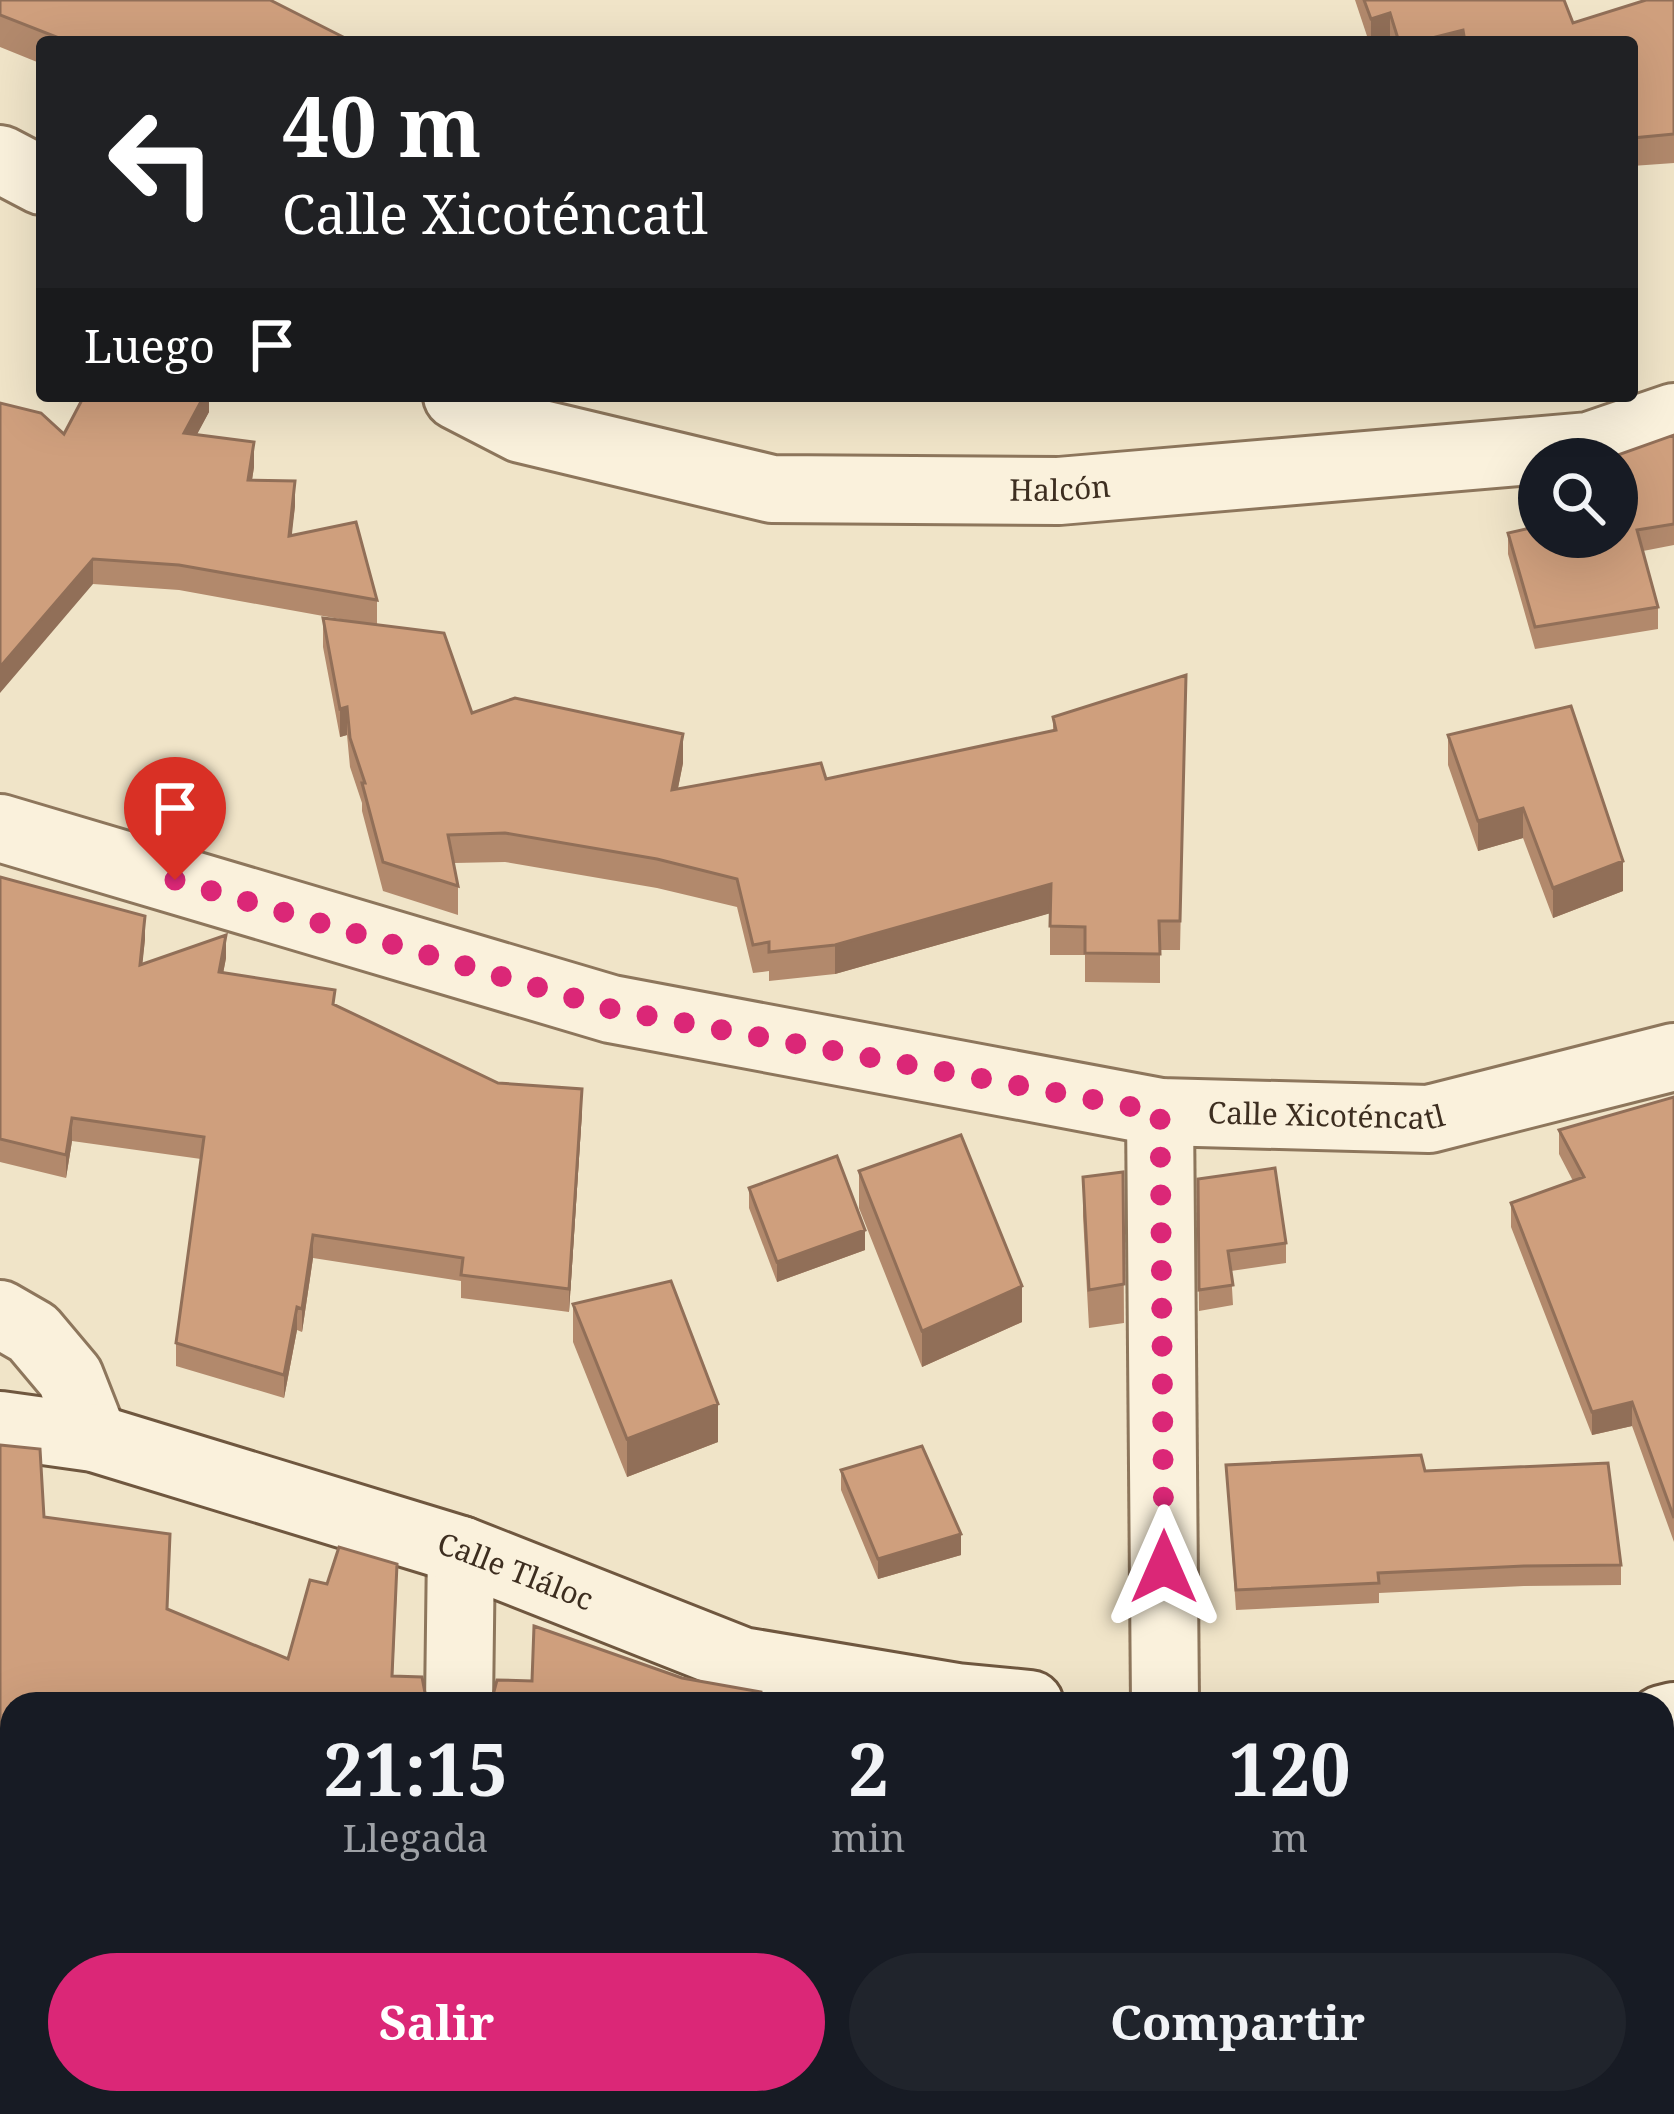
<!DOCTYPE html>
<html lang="es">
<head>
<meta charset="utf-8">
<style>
	:root { --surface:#171b24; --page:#20242c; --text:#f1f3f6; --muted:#9ea1a6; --accent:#db2777 }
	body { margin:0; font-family:"Noto Serif",serif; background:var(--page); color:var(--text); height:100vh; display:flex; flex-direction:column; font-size:45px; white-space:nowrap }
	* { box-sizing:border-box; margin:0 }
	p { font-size:39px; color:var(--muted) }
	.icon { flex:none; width:66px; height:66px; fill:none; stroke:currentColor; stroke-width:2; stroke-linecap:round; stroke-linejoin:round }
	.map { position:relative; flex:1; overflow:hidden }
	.details { position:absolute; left:0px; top:1692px; width:1674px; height:423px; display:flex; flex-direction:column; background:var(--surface); border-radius:36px 36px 0 0; box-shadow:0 12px 48px #0002 }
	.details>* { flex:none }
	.guide { position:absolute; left:36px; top:36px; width:1602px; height:366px; border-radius:12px; box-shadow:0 12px 48px #0002; background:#202124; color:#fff; overflow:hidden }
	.tools { position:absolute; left:1518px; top:438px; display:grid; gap:24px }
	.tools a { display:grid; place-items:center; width:120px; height:120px; border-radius:50%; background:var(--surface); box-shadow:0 12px 48px #0002; font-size:60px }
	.pin { position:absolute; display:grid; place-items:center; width:102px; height:102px; color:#fff; margin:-123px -51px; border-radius:50% 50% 50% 0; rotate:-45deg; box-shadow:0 0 12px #0007 }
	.pin .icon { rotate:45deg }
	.me { position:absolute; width:132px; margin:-66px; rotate:0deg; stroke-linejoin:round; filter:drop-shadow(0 0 9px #0008) }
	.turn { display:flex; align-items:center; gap:42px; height:252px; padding:0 48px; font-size:54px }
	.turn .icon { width:156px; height:156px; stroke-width:2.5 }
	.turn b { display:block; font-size:84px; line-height:102px }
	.then { display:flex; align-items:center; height:114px; padding:0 48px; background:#0003; gap:24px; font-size:45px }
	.eta { display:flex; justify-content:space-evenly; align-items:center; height:204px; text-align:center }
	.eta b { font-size:72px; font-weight:700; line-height:84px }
	.action { display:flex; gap:24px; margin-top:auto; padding:24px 48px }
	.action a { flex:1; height:138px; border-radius:72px; background:var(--accent); color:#fff; font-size:48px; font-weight:700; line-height:138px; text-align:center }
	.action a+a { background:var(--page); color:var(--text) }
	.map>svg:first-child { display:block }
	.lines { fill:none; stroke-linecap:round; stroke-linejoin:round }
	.street-casing { stroke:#8d765c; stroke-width:72 }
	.secondary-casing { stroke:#6f573f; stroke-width:72 }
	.street { stroke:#faf1dc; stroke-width:66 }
	.secondary { stroke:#faf1dc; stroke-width:66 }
	.wall { fill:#b2896c }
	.shaded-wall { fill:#916f58 }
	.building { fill:#cf9f7d; stroke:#916f58; stroke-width:3 }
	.route { stroke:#db2777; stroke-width:21; stroke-dasharray:0 37.8 }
	.labels { text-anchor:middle; stroke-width:12; stroke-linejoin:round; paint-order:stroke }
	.street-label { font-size:30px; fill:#3d2e20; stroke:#f7eed8 }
</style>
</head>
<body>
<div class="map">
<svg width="1674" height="2114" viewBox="0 0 1674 2114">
	<rect width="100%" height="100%" fill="#f0e4c8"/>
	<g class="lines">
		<defs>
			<g id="street">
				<path d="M 0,159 L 42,181"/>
				<path id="s1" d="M 457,396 L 521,429 L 772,489 L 1059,491 L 1589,446 L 1674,417"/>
				<path id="s2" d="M 0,828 L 611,1009 L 1160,1112 L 1429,1119 L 1674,1057"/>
				<path d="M 1160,1112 L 1165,1704"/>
				<path d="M 0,1314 L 33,1333 L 70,1377 L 94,1438"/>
				<path d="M 459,1704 L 461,1550"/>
				<path d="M 0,2005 L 12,2010"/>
				<path d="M 213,2103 L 236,2114"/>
				<path d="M 454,2114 L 454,2103"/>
			</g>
			<g id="secondary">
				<path id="s3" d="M 0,1425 L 94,1438 L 461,1550 L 742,1661 L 957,1697 L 1030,1704"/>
				<path d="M 1662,1719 L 1674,1716"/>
			</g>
		</defs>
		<use href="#street" class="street-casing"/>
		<use href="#secondary" class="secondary-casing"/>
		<use href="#street" class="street"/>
		<use href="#secondary" class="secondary"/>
	</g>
	<path class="wall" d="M 0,0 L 273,0 L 273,2 L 353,42 L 42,42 L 42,64 L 0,47 Z
		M 1355,0 L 1564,0 L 1573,23 L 1674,0 L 1674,163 L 1632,166 L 1632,42 L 1369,42 Z
		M 209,396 L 209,412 L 196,435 L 254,467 L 252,480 L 295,506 L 291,535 L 377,600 L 377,625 L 472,713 L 683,763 L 678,788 L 826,779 L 1053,731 L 1053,717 L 1186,675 L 1180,950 L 1160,950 L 1160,983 L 1085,982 L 1085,955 L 1050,955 L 1050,913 L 835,974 L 769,981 L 769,971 L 753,973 L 737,907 L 657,888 L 505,862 L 454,863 L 458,886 L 458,915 L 383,891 L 362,811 L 362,803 L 350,767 L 347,735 L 340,737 L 323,647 L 323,618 L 362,623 L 179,590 L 93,584 L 64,434 Z
		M 1674,435 L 1674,545 L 1643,551 L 1658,607 L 1658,629 L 1535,649 L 1508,554 L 1508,533 L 1617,537 L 1617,459 Z
		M 1448,735 L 1623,891 L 1553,918 L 1523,838 L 1478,851 L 1448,765 Z
		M 0,877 L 145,939 L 142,964 L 226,958 L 223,973 L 335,1004 L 498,1083 L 582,1112 L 569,1312 L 461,1298 L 461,1281 L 313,1258 L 302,1332 L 297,1330 L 284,1398 L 176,1366 L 176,1343 L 201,1159 L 72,1141 L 66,1178 L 0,1162 Z
		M 1674,1097 L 1674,1542 L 1632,1426 L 1592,1435 L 1511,1227 L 1511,1203 L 1573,1181 L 1559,1154 L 1559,1130 Z
		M 859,1171 L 1022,1322 L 922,1367 L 859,1208 Z
		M 1123,1172 L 1124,1323 L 1089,1328 L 1083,1216 L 1083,1177 Z
		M 1198,1179 L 1286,1243 L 1286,1263 L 1231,1271 L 1233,1305 L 1199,1311 Z
		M 749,1188 L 865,1250 L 777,1282 L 749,1208 Z
		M 573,1304 L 718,1442 L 627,1477 L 573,1342 Z
		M 0,1445 L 44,1517 L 168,1610 L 288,1659 L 327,1584 L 397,1587 L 393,1676 L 12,1704 L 12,1832 L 0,1831 Z
		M 1226,1465 L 1425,1471 L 1621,1565 L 1621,1585 L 1524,1586 L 1379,1593 L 1379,1603 L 1236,1610 Z
		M 841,1470 L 961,1555 L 878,1579 L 841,1490 Z"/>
	<path class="shaded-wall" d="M 1390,13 L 1390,41 L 1371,42 L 1371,19 Z
		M 1463,30 L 1463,42 L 1416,42 Z
		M 204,396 L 209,396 L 209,412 L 184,459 L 184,433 Z
		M 254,442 L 254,467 L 248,505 L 248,480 Z
		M 295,481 L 295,506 L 289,561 L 289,536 Z
		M 93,559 L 93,584 L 0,693 L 0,667 Z
		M 347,707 L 347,735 L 340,737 L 340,709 Z
		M 683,734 L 683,763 L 672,818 L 672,790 Z
		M 1523,808 L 1523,838 L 1478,851 L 1478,821 Z
		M 1623,861 L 1623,891 L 1553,918 L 1553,888 Z
		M 1051,884 L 1051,913 L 835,974 L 835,945 Z
		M 145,916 L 145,939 L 140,988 L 140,965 Z
		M 226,935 L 226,958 L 219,995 L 219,972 Z
		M 582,1089 L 582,1112 L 569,1312 L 569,1289 Z
		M 72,1118 L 72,1141 L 66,1178 L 66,1155 Z
		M 865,1230 L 865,1250 L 777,1282 L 777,1262 Z
		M 313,1235 L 313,1258 L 302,1332 L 302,1309 Z
		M 1022,1286 L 1022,1322 L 922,1367 L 922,1331 Z
		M 297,1307 L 297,1330 L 284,1398 L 284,1375 Z
		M 1632,1402 L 1632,1426 L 1592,1435 L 1592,1412 Z
		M 718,1404 L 718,1442 L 627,1477 L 627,1439 Z
		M 961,1534 L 961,1555 L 878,1579 L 878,1559 Z"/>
	<path class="building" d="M 0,0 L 270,0 L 353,42 L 69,42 L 0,15 Z
		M 1364,0 L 1564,0 L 1573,23 L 1646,0 L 1674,0 L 1674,134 L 1632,138 L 1632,42 L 1465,42 L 1463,30 L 1416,42 L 1399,42 L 1390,13 L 1371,19 Z
		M 84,396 L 204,396 L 184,433 L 254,442 L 248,480 L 295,481 L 289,536 L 356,522 L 377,600 L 179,565 L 93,559 L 0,667 L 0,403 L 41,413 L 64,434 Z
		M 1674,435 L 1674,524 L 1637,530 L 1658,607 L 1535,627 L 1508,533 L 1539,526 L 1539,537 L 1617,537 L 1617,511 L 1620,510 L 1617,492 L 1617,459 L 1612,459 L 1612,457 Z
		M 323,618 L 444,633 L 472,713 L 515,698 L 683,734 L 672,790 L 821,763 L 826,779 L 1056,730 L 1053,717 L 1186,675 L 1180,921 L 1159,921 L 1160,954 L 1085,953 L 1085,927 L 1050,926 L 1051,884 L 835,945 L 769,952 L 769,942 L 753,945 L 737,879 L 657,859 L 505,833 L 448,835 L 458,886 L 383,862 L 362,783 L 365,783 L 350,738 L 347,707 L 340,709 Z
		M 1571,706 L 1623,861 L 1553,888 L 1523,808 L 1478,821 L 1448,735 Z
		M 0,877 L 145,916 L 140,965 L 226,935 L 219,972 L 335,990 L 333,1004 L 498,1083 L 582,1089 L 569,1289 L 461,1275 L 463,1258 L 313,1235 L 302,1309 L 297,1307 L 284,1375 L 176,1343 L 204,1137 L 72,1118 L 66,1155 L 0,1139 Z
		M 1674,1097 L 1674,1518 L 1632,1402 L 1592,1412 L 1511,1203 L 1584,1177 L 1559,1130 Z
		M 961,1135 L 1022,1286 L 922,1331 L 859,1171 Z
		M 837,1156 L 865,1230 L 777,1262 L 749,1188 Z
		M 1275,1168 L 1286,1243 L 1228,1251 L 1233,1285 L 1199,1290 L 1198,1179 Z
		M 1123,1172 L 1124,1284 L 1089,1290 L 1083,1177 Z
		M 671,1281 L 718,1404 L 627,1439 L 573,1304 Z
		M 0,1445 L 40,1449 L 44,1517 L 170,1534 L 167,1609 L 288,1659 L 310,1580 L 327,1584 L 339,1547 L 397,1564 L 392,1676 L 422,1677 L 426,1698 L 432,1704 L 12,1704 L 12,1809 L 0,1808 Z
		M 922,1446 L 961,1534 L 878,1559 L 841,1470 Z
		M 1421,1455 L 1425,1471 L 1608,1463 L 1621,1565 L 1524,1566 L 1378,1573 L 1379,1583 L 1236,1590 L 1226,1465 Z
		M 534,1626 L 682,1678 L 761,1692 L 761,1704 L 487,1704 L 492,1699 L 497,1680 L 532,1681 Z
		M 1662,1877 L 1664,1877 L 1668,1909 L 1674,1909 L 1674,2114 L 1651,2114 L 1651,2103 L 1662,2103 Z
		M 894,2103 L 1478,2103 L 1477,2114 L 894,2114 Z"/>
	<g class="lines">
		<path class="route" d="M 175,880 L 611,1009 L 1160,1112 L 1164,1567"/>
	</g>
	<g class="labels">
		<g class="street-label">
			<text dy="10" stroke="none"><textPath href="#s1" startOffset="618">Halcón</textPath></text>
			<text dy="10" stroke="none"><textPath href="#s2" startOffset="1362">Calle Xicoténcatl</textPath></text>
			<text dy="10" stroke="none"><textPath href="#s3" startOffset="537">Calle Tláloc</textPath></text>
		</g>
	</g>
</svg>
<div class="tools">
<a><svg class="icon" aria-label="search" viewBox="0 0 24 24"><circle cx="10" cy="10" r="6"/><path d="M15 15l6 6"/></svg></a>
</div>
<div class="pin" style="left:175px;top:880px;background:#d93025"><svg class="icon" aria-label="arrive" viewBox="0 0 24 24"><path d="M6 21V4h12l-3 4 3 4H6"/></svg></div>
<svg class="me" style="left:1164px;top:1567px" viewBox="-20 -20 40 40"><path d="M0-17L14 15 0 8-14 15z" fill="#db2777" stroke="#fff" stroke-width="4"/></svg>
<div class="guide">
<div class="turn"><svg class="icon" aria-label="left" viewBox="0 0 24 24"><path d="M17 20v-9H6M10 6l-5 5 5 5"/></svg><div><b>40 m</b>Calle Xicoténcatl</div></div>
<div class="then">Luego<svg class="icon" aria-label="arrive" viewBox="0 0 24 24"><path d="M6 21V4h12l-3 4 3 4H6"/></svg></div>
</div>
<section class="details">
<div class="eta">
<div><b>21:15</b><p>Llegada</p></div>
<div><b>2</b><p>min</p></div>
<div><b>120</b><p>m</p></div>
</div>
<div class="action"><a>Salir</a><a>Compartir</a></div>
</section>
</div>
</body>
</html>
